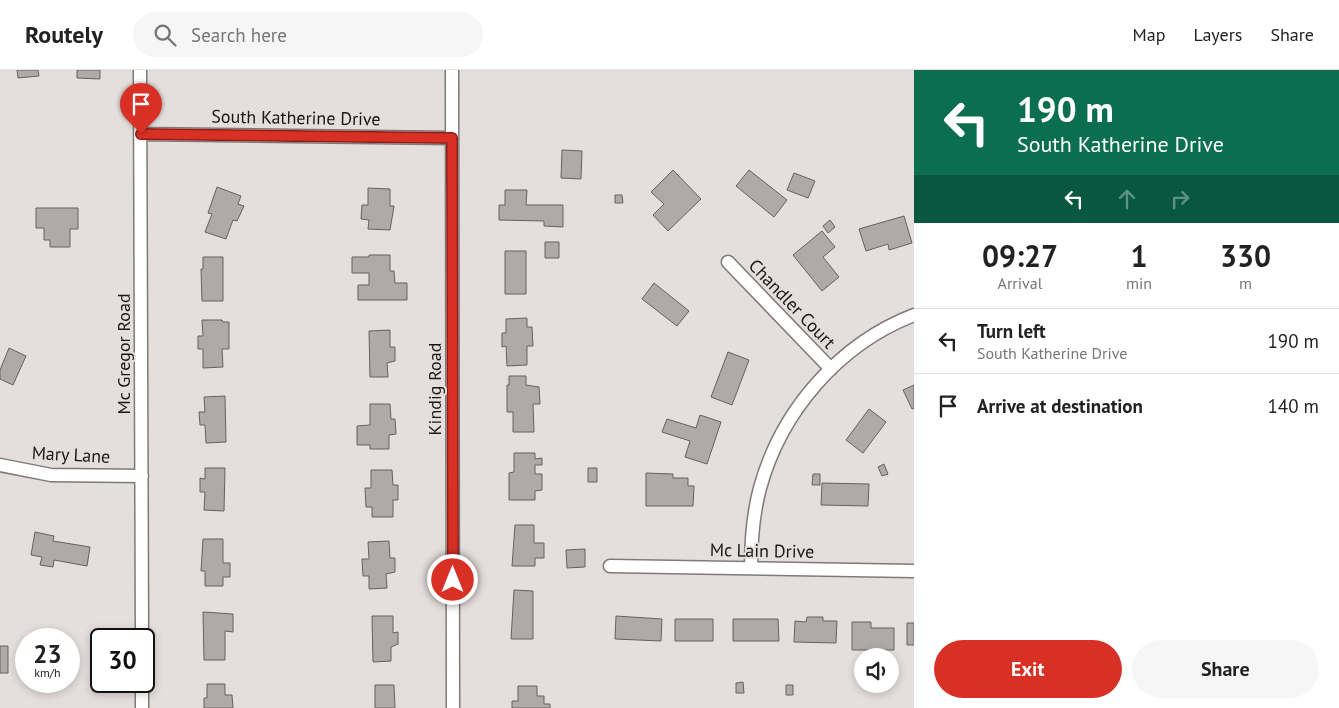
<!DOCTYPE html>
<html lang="en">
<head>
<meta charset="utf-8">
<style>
	:root { --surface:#fff; --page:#f6f6f6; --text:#222; --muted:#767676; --line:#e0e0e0; --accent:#d93025 }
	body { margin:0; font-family:"PT Sans",sans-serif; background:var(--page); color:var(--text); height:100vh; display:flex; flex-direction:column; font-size:19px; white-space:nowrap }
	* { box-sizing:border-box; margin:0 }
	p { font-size:16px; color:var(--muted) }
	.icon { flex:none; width:28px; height:28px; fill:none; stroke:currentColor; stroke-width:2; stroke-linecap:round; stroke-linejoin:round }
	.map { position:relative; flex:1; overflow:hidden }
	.panel { display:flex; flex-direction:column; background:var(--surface); width:425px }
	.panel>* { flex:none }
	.banner { background:#0b6e4f; color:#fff; overflow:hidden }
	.tools { position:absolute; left:854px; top:578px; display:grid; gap:10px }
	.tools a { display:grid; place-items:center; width:45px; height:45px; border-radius:50%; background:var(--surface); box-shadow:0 2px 8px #0003; font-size:25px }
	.speed { position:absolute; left:15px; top:558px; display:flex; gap:10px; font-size:25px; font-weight:700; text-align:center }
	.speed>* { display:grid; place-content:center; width:65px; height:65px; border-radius:50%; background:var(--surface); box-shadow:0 2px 8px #0003; line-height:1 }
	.speed small { font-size:12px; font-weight:400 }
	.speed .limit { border:2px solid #111; border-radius:8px; background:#fff; color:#111 }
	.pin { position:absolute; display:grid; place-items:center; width:42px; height:42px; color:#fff; margin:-51px -21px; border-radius:50% 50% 50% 0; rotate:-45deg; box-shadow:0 0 5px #0007 }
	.pin .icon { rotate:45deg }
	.me { position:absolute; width:55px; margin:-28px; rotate:0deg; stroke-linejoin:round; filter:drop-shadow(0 0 4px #0008) }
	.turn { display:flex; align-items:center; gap:18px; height:105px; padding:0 20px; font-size:22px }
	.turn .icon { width:65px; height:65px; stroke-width:2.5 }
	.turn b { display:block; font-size:35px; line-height:42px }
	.lanes { display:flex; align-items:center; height:48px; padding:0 20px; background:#0003; justify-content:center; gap:25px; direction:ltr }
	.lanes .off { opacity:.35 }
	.eta { display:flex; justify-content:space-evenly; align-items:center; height:85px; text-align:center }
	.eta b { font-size:30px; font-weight:800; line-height:35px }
	.primary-button { display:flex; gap:10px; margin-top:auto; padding:10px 20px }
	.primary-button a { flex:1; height:58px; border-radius:30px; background:var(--accent); color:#fff; font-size:20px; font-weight:800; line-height:58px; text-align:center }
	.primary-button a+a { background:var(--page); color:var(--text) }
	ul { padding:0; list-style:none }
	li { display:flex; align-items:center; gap:15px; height:65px; padding:0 20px; border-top:1px solid var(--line) }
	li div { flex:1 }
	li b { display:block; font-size:19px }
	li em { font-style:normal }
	header { display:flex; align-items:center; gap:30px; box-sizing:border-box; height:70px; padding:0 25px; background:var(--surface); border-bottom:1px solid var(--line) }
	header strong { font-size:24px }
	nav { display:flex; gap:28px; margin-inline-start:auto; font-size:18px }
	.search { width:350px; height:45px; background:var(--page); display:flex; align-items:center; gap:12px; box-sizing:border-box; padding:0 18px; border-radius:28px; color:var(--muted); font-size:19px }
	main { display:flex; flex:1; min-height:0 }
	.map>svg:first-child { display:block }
	.building { fill:#afaaa8; stroke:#666160 }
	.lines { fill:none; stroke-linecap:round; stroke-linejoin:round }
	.street-casing { stroke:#7f7a79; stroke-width:15 }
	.street { stroke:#fff; stroke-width:12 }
	.route-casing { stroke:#8d1f18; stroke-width:12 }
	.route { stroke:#d93025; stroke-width:9 }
	.labels { text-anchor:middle; stroke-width:4; stroke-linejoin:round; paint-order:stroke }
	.street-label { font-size:18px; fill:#181616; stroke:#e4dedc }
</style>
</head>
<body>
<header>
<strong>Routely</strong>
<div class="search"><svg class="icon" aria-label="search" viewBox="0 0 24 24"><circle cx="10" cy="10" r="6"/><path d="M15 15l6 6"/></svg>Search here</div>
<nav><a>Map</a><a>Layers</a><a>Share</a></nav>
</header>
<main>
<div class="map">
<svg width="914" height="638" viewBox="0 0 914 638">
	<rect width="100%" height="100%" fill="#e4dedc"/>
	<path class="building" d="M 17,0 L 38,0 L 39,6 L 18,8 Z
		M 77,0 L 100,0 L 100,9 L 77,8 Z
		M 562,80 L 582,81 L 581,109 L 561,108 Z
		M 673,100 L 701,129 L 668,161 L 653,145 L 664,134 L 651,122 Z
		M 749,100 L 787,130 L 774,147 L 736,116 Z
		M 794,103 L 815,111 L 808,128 L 787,120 Z
		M 217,117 L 241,126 L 238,134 L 244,136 L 237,151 L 233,150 L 226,169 L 205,162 L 212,144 L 208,143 Z
		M 368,118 L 390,119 L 390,136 L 394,136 L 390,160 L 368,159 L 369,150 L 361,149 L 362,135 L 368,135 Z
		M 505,120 L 527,120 L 526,135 L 563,135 L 563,157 L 544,156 L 544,151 L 499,150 L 499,135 L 505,135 Z
		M 615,125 L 622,125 L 623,133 L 615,133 Z
		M 36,138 L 78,138 L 78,159 L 70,159 L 70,177 L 50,177 L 50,170 L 44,170 L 44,158 L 36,158 Z
		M 904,146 L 912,173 L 889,180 L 888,174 L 866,181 L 859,159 Z
		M 830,150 L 835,157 L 828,163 L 823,156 Z
		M 822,161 L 835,177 L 823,187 L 839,207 L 822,221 L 793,185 Z
		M 545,172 L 559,172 L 559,188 L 545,188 Z
		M 505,181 L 526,181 L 526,224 L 505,224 Z
		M 369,185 L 390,185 L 390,201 L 394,201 L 395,213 L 407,213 L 407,230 L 358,230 L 358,215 L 369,215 L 369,203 L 352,203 L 352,187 L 369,187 Z
		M 203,187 L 223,187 L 223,231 L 202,231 L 201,199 L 203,199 Z
		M 654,213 L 689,241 L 677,256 L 642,229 Z
		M 527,248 L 527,257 L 532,257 L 533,276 L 527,276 L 527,295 L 507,296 L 506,276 L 502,277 L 502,263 L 506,263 L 506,249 Z
		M 202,250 L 222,250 L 223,252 L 229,252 L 229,279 L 222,279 L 223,297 L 203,298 L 203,279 L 198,279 L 198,266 L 203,266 Z
		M 390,260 L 390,277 L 395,277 L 395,291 L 387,293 L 388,307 L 370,307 L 369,261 Z
		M 9,278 L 26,286 L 13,315 L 0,309 L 0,300 Z
		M 728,282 L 749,290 L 732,335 L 711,327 Z
		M 509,306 L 526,306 L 526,315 L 539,317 L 540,334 L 533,334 L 534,362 L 513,362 L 513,342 L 507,342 L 507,315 L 509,315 Z
		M 914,315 L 914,338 L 912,339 L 903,320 Z
		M 225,326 L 226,372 L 206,373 L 205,355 L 200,355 L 199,342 L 205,342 L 204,327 Z
		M 370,334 L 390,334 L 391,349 L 395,349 L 396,364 L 389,365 L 389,379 L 370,379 L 370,375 L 357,375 L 357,356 L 370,355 Z
		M 869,339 L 886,352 L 863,383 L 846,370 Z
		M 700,345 L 721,352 L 707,394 L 685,387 L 690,371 L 662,362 L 667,349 L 696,358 Z
		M 514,383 L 535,383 L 535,389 L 542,388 L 542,395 L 535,395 L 535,404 L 542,404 L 542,420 L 535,421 L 535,430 L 509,430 L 509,403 L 514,402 Z
		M 884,394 L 888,404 L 882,406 L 878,397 Z
		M 205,398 L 225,398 L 224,441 L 204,440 L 205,422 L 200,422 L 200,408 L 205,409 Z
		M 588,398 L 597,398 L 597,412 L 588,412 Z
		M 371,400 L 392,400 L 393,415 L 398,415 L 398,430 L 393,430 L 393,447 L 372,447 L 372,437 L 366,437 L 365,418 L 371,418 Z
		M 646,403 L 673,404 L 673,408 L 688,408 L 688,416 L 694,416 L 693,436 L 646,436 Z
		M 813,404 L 820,404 L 820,415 L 812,415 Z
		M 822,413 L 869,414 L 868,436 L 821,435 Z
		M 515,455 L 534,455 L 534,473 L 544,473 L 544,488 L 535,488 L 535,496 L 512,496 Z
		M 35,462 L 54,466 L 53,471 L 90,477 L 87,496 L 54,490 L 53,497 L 40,495 L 42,487 L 31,485 Z
		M 203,469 L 223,469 L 223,493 L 230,493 L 230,507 L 223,507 L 223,516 L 205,516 L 205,501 L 201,501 Z
		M 389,471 L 390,488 L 395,488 L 395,502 L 386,504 L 387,518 L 369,519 L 369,506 L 363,506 L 362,489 L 369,489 L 368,472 Z
		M 585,479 L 585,497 L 567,498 L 566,480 Z
		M 514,520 L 533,521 L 533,569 L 511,569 Z
		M 203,542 L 233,544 L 233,562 L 225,561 L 225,590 L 204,590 Z
		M 372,546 L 393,546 L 393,563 L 398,562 L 398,574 L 391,577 L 391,591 L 373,592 Z
		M 616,546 L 662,549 L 661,571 L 615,569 Z
		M 807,547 L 823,547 L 823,551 L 837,551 L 836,573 L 794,572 L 795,551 L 806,552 Z
		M 675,549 L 713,549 L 713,571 L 675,571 Z
		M 733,549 L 778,549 L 779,571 L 733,571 Z
		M 852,552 L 871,552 L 871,558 L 894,558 L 894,580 L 852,580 Z
		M 907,553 L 914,553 L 914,575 L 907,575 Z
		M 0,576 L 8,576 L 8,603 L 0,603 Z
		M 69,585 L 74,585 L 74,604 L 69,604 Z
		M 743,612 L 744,623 L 736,623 L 736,613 Z
		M 207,614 L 225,614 L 225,625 L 232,625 L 233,638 L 204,638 L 204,628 L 207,628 Z
		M 375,615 L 394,615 L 395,638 L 375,638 Z
		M 786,615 L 793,615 L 793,625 L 786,625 Z
		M 518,616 L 537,616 L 537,626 L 544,626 L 544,634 L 550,634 L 550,638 L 512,638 L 512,631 L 518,631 Z"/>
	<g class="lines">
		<defs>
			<path id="street" d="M 140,0 L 142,569
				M 452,0 L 453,638
				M 141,64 L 452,68
				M 728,192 L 831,299
				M 0,395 L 51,405 L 142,406
				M 610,496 L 914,501
				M 751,498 C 751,471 753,444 760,418 C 781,341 839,274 914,245
				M 142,611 L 142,638"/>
		</defs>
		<use href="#street" class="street-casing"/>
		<use href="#street" class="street"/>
	</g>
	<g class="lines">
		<defs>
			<path id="route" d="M 141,64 L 452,68 L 453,510"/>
		</defs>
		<use href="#route" class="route-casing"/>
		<use href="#route" class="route"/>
	</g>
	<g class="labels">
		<g class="street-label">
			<text transform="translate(296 48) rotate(1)" y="6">South Katherine Drive</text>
			<text transform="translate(792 234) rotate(46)" y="6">Chandler Court</text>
			<text transform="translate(124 284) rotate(-90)" y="6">Mc Gregor Road</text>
			<text transform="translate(435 319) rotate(-90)" y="6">Kindig Road</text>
			<text transform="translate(71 385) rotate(3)" y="6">Mary Lane</text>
			<text transform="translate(762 481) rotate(1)" y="6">Mc Lain Drive</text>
		</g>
	</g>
</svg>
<div class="tools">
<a><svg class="icon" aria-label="sound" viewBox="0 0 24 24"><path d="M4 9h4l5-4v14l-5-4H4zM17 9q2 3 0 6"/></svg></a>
</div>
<div class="speed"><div>23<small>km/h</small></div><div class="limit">30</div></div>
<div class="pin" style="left:141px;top:64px;background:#d93025"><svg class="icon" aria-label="arrive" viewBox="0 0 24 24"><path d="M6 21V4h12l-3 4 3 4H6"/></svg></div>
<svg class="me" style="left:453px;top:510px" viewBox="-20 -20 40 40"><circle r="17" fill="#d93025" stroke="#fff" stroke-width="3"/><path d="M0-11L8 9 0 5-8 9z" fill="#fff"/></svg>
</div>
<section class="panel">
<div class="banner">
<div class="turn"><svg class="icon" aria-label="left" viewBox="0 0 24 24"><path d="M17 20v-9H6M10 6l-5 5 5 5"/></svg><div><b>190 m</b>South Katherine Drive</div></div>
<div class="lanes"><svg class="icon" aria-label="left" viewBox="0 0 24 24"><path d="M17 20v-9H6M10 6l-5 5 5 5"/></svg><svg class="icon off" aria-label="ahead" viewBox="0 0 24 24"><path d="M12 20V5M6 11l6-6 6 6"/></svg><svg class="icon off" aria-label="right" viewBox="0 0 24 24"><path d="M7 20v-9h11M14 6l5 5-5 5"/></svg></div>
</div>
<div class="eta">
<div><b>09:27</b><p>Arrival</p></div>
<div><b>1</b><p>min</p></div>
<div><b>330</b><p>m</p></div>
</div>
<ul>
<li><svg class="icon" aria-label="left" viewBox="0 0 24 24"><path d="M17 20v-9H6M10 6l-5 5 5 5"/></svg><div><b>Turn left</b><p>South Katherine Drive</p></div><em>190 m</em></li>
<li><svg class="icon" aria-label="arrive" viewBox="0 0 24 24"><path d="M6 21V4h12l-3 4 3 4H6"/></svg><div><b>Arrive at destination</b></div><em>140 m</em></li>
</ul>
<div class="primary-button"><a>Exit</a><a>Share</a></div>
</section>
</main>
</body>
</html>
